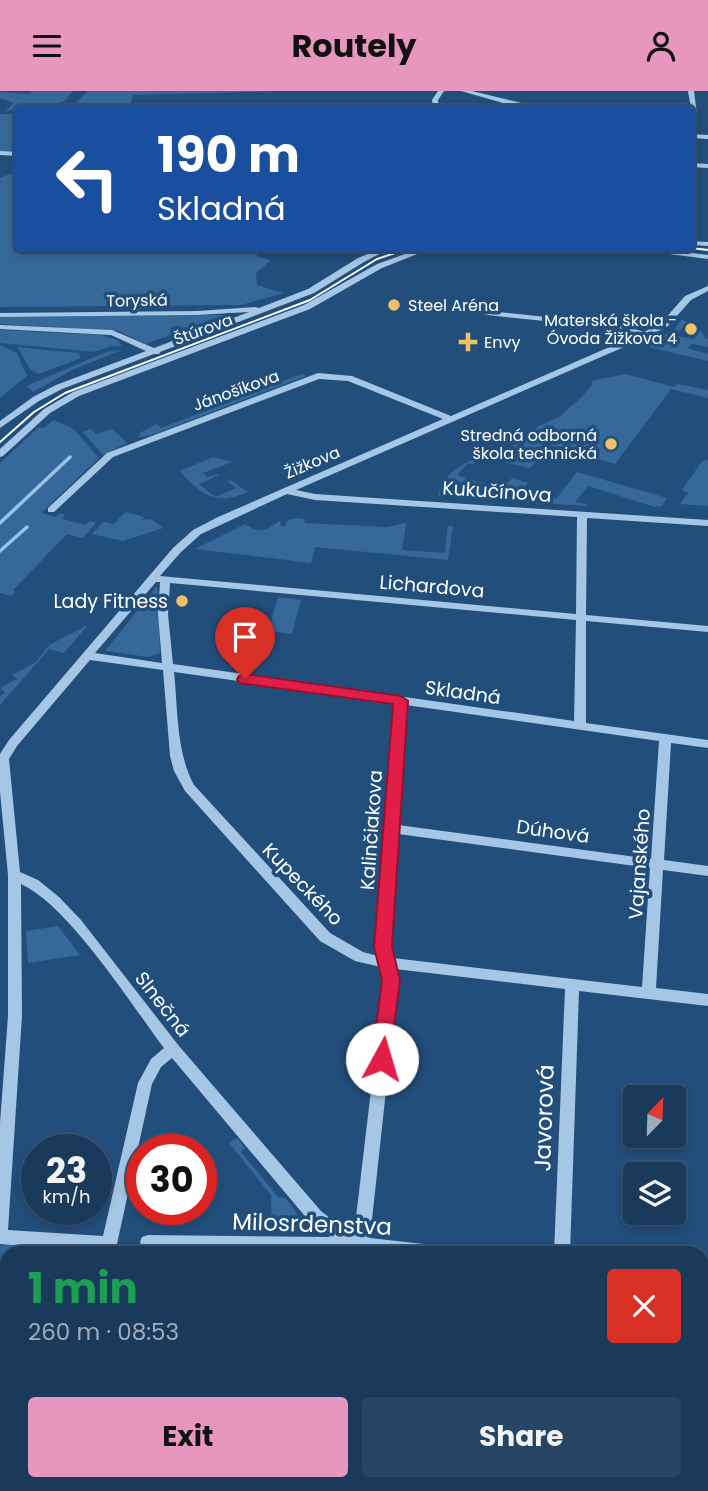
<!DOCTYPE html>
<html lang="en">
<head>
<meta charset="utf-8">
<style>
	:root { --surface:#1a3a5c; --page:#274565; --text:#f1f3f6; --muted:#9fadbb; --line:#385472; --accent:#e797bd }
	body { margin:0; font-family:Poppins,sans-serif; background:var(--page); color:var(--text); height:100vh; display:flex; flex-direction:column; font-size:26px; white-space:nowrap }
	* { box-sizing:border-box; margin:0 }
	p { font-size:23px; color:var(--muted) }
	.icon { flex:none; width:38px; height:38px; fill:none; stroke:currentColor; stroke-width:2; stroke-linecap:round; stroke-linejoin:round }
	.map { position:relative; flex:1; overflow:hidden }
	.drawer { position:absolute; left:0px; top:1155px; width:709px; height:245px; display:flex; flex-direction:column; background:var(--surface); border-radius:21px 21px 0 0; box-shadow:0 4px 10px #0003,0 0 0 2px var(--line) }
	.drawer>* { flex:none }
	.guide { position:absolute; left:14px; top:14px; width:681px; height:147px; border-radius:7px; box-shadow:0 4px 10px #0003,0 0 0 2px var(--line); background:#1a4fa0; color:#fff; overflow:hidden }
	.needle { width:46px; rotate:23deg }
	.fabs { position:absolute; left:623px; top:994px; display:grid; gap:14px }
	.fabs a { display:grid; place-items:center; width:63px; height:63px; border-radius:7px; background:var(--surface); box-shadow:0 4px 10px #0003,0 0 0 2px var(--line); font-size:35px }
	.speed { position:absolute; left:21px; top:1043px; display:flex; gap:14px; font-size:35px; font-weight:700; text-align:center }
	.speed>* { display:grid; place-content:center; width:91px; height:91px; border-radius:50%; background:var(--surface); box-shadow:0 4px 10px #0003,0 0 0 2px var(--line); line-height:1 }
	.speed small { font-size:18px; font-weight:400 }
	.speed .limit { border:10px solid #d22; background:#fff; color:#111 }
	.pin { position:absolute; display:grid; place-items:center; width:60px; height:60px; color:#fff; margin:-72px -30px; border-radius:50% 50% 50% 0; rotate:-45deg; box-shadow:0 0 7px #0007 }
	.pin .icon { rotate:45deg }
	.me { position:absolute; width:77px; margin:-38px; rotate:6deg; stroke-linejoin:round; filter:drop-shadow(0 0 5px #0008) }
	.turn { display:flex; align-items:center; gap:24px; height:147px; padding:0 28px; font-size:32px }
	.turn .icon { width:91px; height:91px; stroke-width:2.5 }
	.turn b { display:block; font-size:49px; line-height:60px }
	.round { display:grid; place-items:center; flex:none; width:74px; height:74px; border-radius:7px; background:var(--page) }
	.headline { display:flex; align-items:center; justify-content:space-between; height:119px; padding:0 28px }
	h1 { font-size:42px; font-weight:700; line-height:52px; color:#1e9e55 }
	.action { display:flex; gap:14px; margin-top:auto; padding:14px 28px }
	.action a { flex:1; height:80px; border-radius:7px; background:var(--accent); color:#111; font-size:28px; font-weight:700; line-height:80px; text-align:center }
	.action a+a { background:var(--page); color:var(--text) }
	header { display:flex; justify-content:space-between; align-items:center; height:91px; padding:0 28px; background:var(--accent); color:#111; font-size:32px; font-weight:700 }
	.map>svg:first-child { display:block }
	.green { fill:#366999 }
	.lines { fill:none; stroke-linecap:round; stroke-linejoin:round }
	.stream { stroke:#99c2e6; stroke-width:3.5 }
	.minor { fill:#a5c6e5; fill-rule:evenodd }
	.tram { stroke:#fff; stroke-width:2 }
	.route { fill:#e11d48; stroke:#92132f; stroke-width:2 }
	.poi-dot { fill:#f1c168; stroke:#224e7b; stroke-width:2.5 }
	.labels { text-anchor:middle; stroke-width:7; stroke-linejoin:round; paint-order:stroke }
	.far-street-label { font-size:16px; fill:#fff; stroke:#224e7b }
	.far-poi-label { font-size:16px; fill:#fff; stroke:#224e7b; text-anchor:start }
	.street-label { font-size:19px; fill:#fff; stroke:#224e7b }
	.poi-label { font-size:19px; fill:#fff; stroke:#224e7b; text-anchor:end }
	.near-street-label { font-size:23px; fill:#fff; stroke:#224e7b }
</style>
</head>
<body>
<header><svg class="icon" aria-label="menu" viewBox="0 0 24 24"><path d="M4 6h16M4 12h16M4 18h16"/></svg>Routely<svg class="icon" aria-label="person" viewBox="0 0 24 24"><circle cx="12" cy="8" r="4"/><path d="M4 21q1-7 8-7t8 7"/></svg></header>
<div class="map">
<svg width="708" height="1400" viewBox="0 0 708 1400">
	<rect width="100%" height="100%" fill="#224e7b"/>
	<path class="green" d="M 32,0 L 73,0 L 64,10 L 54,14 L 5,20 L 14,12 L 0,7 L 0,1 L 30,3 Z
		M 88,0 L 280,0 L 133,4 L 129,17 L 59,17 L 75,13 Z
		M 0,23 L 17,23 L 17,63 L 0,62 Z
		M 9,83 L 17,83 L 18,158 L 141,158 L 144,162 L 150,158 L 265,158 L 256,165 L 271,169 L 256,182 L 257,194 L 284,202 L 241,214 L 0,216 L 0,87 Z
		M 224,224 L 146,253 L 118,240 L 0,233 L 0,226 Z
		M 682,228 L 686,231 L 676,245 L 694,248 L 701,239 L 705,247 L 708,248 L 708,256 L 693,253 L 687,257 L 708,263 L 708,270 L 644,255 L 641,251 L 660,243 L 671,243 Z
		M 0,239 L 101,244 L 117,249 L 122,255 L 111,255 L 94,261 L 0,252 Z
		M 0,254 L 17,262 L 27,285 L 0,307 Z
		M 17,256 L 78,262 L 81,267 L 39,283 L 31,279 Z
		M 122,259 L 74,278 L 33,301 L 26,295 L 109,260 Z
		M 302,283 L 306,285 L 149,345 L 138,346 L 140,342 L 156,333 L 161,337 Z
		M 626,283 L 674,296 L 677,293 L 708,299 L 708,307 L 671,298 L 615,373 L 550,354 L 530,377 L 495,369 L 539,335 L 559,326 L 582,306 L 593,292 L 590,290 Z
		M 54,329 L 74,338 L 99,367 L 41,422 L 56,426 L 59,422 L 65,424 L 62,428 L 86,434 L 90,430 L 96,432 L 83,447 L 67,443 L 13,499 L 15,500 L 12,505 L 0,502 L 0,372 L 39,336 L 44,337 Z
		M 90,338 L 97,343 L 112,338 L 127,352 L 103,364 L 83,341 Z
		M 213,366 L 232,371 L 203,382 L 207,386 L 217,383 L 219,384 L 199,393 L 215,406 L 236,397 L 227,390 L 230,389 L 248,401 C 215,415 203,405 180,380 Z
		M 477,367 L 479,367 L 473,373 L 468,372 L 457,384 L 502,398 L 512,387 L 528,392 L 523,399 L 556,408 L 577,381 L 667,407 L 662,415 L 655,416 L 588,395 L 575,411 L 586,413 L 586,415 L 438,405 C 442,385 458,375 477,367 Z
		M 708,369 L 708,415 L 680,413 L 688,402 L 682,399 L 702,370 Z
		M 125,421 L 145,426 L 142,429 L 151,428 L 163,437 L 123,450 L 92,443 L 103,431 L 114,433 Z
		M 298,427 L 304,428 L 305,432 L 387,436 L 406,432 L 402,459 L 445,462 L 448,435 L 453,435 L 448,469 L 315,456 L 311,472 L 195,458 L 245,433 C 264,446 268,436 280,430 L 281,435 L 285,435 L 288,429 Z
		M 157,495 L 160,562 L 148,566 L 105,560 Z
		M 278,506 L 301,509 L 292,543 L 268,540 Z
		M 88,534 L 64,562 L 49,558 L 0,614 L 0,605 L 5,602 L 0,597 L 17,588 L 12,584 L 35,572 L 49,554 Z
		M 58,835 L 80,864 L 28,872 L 26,840 Z
		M 237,1047 L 245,1057 L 241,1061 L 278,1106 L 285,1107 C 293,1116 301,1124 297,1136 L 291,1134 L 284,1140 L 272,1142 L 271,1104 L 229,1052 Z
		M 11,1153 L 88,1160 L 89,1162 L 7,1162 L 7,1179 L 0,1204 L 0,1155 Z"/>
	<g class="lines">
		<path class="stream" d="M 0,432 L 70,366
			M 0,460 L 27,436"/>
		<path class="minor" d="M 438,0 L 444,0 L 438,9 L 439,18 L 433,18 L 432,9 Z
			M 461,0 L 472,0 L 534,15 L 554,18 L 524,18 Z
			M 688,0 L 694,0 L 697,24 L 692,23 Z
			M 144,16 L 183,16 L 186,18 L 141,18 Z
			M 297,16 L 363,16 L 366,18 L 294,18 Z
			M 691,43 L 708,44 L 708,48 L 691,47 Z
			M 0,60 L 18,61 L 18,65 L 0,64 Z
			M 691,72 L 708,73 L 708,77 L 691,76 Z
			M 691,150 L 708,151 L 708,155 L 691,154 Z
			M 380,158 L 389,158 L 364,171 L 314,202 L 160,261 L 159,263 L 154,263 L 62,298 L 39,310 L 0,337 L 0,330 L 33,306 L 56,294 L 146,260 L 111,244 L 0,238 L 0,234 L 112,239 L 154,257 L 249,221 L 197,224 L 0,226 L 0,222 L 197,220 L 255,216 L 259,217 L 308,198 L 358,167 Z
			M 419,158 L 430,158 L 382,177 L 310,218 L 79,305 L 50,322 L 3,365 L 0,366 L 0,358 L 44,318 L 73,301 L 304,214 L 377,173 Z
			M 586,158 L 661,158 L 708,164 L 708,168 L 661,162 L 590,160 Z
			M 708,195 L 708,200 L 691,209 L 668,235 L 647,246 L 296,399 L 315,403 L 708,429 L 708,435 L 587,427 L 586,524 L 708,535 L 708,541 L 586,530 L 586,632 L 708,649 L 708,657 L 671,652 L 664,769 L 708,775 L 708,785 L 663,779 L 656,897 L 708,903 L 708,915 L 579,900 L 570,1162 L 554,1162 L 565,898 L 395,878 L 398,889 L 370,1147 L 432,1154 L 438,1157 L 440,1162 L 148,1158 L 142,1156 L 140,1151 L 142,1146 L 148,1144 L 330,1146 L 309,1130 L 172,967 L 161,976 L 152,993 L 115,1162 L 0,1153 L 0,1032 L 8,925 L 8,784 L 0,701 L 0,663 L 9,649 L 173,457 L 193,439 L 218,426 L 443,328 L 348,290 L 319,288 L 113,366 L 54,421 L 48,421 L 48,417 L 107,362 L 318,282 L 352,285 L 451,325 L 637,244 L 622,238 L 487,224 L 469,219 L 469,215 L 488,220 L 623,234 L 644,241 L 662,231 L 685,205 ZM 287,403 L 315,409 L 577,426 L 576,523 L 160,485 L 181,461 L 201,443 ZM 156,491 L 160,491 L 158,523 L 162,572 L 95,562 ZM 170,492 L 576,529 L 574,630 L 173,573 L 168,523 ZM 90,569 L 163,579 L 170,665 L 174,680 L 185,700 L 320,850 L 355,870 L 381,876 L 384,889 L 354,1143 L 343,1137 L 321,1120 L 179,955 L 81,829 L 59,806 L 38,789 L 20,781 L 9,668 L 17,655 ZM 174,581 L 395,612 L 376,856 L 378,865 L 363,861 L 330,842 L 194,694 C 176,661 178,618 174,581 ZM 406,614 L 659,650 L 651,768 L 398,734 ZM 398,743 L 650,777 L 642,896 L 393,867 L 390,856 ZM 21,793 C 69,815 130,912 164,957 L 151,968 L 138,992 L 103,1145 L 8,1139 L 22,925 Z
			M 702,1187 L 708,1188 L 708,1204 L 702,1203 Z
			M 46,1393 L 64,1393 L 63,1400 L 45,1400 Z
			M 323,1393 L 341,1393 L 340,1400 L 322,1400 Z
			M 615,1393 L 633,1393 L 632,1400 L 614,1400 Z"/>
		<path class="tram" d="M 691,157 L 708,159
			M 0,351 L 34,321 L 65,302 L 310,209 L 377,168 L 407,158"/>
	</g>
	<path class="route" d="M 245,583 L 401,605 L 408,610 L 392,856 L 400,889 L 389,974 L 382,976 L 375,974 L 372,968 L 382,889 L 374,856 L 393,613 L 239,592 L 237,588 L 239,585 Z"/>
	<g class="poi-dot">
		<circle cx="394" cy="214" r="7"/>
		<circle cx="691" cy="238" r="7"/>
		<path d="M464.5 240.5h7v7h7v7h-7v7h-7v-7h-7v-7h7z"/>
		<circle cx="611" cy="353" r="7"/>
		<circle cx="182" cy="510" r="7"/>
	</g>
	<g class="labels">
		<g class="far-street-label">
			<text transform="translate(137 209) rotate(-1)" y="6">Toryská</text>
			<text transform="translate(203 238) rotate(-20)" y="6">Štúrova</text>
			<text transform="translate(236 299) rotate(-20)" y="6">Jánošíkova</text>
			<text transform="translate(312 371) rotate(-23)" y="6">Žižkova</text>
		</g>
		<g class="far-poi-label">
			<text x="408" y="220">Steel Aréna</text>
			<text x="677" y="235" text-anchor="end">Materská škola -<tspan x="677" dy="18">Óvoda Žižkova 4</tspan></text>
			<text x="484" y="257">Envy</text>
			<text x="597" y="350" text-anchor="end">Stredná odborná<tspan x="597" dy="18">škola technická</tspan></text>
		</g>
		<g class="street-label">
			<text transform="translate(497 400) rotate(4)" y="7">Kukučínova</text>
			<text transform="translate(432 495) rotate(5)" y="7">Lichardova</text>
			<text transform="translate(463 601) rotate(8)" y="7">Skladná</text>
			<text transform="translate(371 739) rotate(-86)" y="7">Kalinčiakova</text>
			<text transform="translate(553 740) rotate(8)" y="7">Dúhová</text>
			<text transform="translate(639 773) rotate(-86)" y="7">Vajanského</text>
			<text transform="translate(303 793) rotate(46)" y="7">Kupeckého</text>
			<text transform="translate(163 913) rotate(52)" y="7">Slnečná</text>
		</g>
		<g class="poi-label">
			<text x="168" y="517">Lady Fitness</text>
		</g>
		<g class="near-street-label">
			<text transform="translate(544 1027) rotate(-88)" y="8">Javorová</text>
			<text transform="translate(312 1133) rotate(2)" y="8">Milosrdenstva</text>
		</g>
	</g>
</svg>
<div class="fabs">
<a><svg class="needle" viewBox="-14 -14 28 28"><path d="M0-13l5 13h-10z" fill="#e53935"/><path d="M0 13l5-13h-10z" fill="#9fadbb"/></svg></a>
<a><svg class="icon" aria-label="layers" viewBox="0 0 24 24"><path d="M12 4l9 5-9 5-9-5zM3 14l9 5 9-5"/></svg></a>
</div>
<div class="speed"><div>23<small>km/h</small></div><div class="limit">30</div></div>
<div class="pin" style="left:245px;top:588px;background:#d93025"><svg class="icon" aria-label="arrive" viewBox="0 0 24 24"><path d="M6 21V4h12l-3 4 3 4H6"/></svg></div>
<svg class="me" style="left:382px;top:968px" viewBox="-20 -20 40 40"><circle r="19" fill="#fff"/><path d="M0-13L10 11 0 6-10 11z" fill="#e11d48"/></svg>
<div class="guide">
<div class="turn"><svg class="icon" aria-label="left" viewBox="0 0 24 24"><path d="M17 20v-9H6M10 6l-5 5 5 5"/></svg><div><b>190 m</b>Skladná</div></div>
</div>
<section class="drawer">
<div class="headline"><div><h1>1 min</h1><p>260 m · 08:53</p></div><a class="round" style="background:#d93025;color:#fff"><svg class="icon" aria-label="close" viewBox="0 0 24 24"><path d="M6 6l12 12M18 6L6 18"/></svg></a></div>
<div class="action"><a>Exit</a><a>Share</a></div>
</section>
</div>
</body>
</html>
